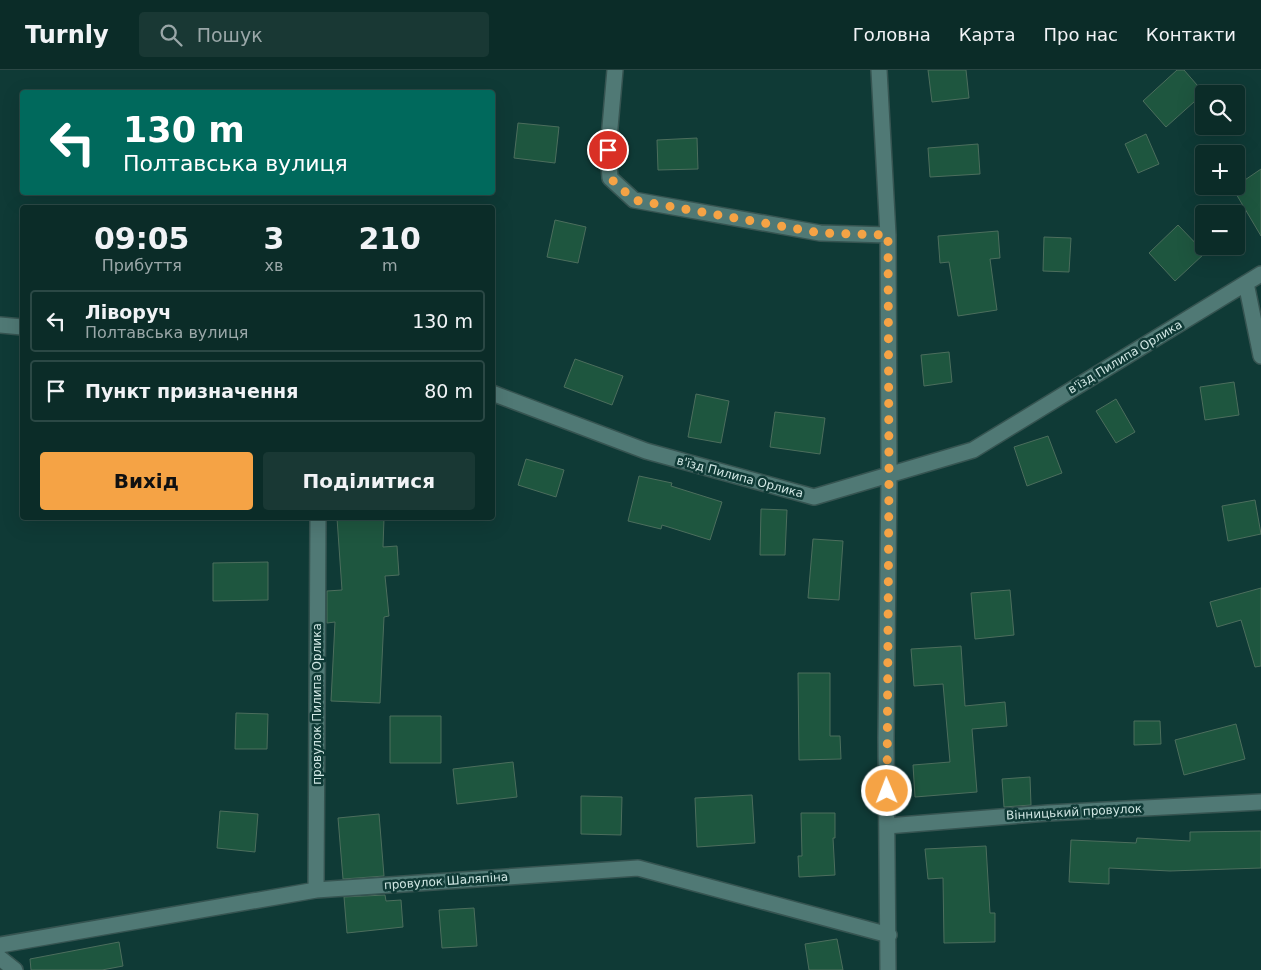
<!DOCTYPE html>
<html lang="uk">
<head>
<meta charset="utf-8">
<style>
	:root { --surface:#0b2c28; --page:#193834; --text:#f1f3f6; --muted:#9aa7a8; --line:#2b4845; --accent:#f5a345 }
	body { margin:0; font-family:"DejaVu Sans",sans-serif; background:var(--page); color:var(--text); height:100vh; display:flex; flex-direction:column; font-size:19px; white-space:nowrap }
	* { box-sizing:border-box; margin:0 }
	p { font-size:16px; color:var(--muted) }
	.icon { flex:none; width:28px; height:28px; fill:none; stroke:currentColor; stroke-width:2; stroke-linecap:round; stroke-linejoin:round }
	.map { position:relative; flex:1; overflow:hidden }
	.sheet { position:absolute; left:20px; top:135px; width:475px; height:315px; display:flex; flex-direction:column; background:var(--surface); border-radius:5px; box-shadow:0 5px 20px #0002,0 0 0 1px var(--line) }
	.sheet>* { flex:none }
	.top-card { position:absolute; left:20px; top:20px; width:475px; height:105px; border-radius:5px; box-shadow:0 5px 20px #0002,0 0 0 1px var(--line); background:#00695c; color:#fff; overflow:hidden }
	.buttons { position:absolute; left:1195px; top:15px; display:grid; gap:10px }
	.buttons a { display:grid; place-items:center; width:50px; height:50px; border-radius:5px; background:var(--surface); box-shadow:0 5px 20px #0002,0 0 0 1px var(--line); font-size:25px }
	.pin { position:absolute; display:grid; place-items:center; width:42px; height:42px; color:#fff; margin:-21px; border:2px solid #fff; border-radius:50%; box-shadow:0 1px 5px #0007 }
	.me { position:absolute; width:55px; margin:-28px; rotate:359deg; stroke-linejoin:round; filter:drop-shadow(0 0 4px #0008) }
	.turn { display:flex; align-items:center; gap:18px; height:105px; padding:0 20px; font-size:22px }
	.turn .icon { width:65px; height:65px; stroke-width:2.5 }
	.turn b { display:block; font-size:35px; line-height:42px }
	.eta { display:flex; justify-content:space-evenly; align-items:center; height:85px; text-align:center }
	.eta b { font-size:30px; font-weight:600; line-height:35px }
	.action { display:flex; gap:10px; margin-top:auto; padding:10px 20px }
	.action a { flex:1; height:58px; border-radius:5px; background:var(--accent); color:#111; font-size:20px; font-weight:600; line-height:58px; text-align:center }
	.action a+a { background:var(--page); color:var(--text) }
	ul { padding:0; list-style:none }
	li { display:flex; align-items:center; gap:15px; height:62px; margin:0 10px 8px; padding:0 10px; border:2px solid var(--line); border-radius:5px }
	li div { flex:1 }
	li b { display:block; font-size:19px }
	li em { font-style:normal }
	header { display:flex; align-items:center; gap:30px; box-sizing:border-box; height:70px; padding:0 25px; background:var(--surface); border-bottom:1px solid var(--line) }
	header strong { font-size:24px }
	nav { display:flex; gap:28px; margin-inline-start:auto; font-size:18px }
	.search { width:350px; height:45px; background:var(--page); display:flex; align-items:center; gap:12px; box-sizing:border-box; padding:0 18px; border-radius:5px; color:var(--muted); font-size:19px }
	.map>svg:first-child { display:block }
	.building { fill:#1e563f; stroke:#4c6e5d }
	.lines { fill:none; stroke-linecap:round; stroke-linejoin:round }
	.minor-casing { stroke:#365451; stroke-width:18 }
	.minor { stroke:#507975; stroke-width:15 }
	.route { stroke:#f5a345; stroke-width:9; stroke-dasharray:0 16.2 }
	.labels { text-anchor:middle; stroke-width:5; stroke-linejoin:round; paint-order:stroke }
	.street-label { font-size:12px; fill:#d1e7e4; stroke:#0f3a36 }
</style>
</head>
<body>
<header>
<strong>Turnly</strong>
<div class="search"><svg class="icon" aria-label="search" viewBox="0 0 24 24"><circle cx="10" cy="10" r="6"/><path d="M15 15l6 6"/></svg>Пошук</div>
<nav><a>Головна</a><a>Карта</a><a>Про нас</a><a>Контакти</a></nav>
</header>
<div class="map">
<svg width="1261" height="900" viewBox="0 0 1261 900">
	<rect width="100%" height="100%" fill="#0f3a36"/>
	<path class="building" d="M 928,0 L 966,0 L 969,28 L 932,32 Z
		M 1177,0 L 1184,0 L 1204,23 L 1166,57 L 1143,31 Z
		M 518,53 L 559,57 L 555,93 L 514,88 Z
		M 1146,64 L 1159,94 L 1138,103 L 1125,74 Z
		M 697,68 L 698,99 L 658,100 L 657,70 Z
		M 978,74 L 980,104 L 930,107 L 928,78 Z
		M 1261,99 L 1261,166 L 1232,117 L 1236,116 Z
		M 555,150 L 586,157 L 578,193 L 547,187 Z
		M 1178,155 L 1205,183 L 1175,211 L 1149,183 Z
		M 998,161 L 1000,188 L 990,189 L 997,240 L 958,246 L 949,192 L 940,193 L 938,166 Z
		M 1044,167 L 1071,168 L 1069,202 L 1043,201 Z
		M 949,282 L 952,312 L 924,316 L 921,285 Z
		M 575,289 L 623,306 L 612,335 L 564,317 Z
		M 1234,312 L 1239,345 L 1205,350 L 1200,317 Z
		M 696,324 L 729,331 L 721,373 L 688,367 Z
		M 1116,329 L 1135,362 L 1116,373 L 1096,341 Z
		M 775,342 L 825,348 L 820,384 L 770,377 Z
		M 1048,366 L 1062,403 L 1027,416 L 1014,377 Z
		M 526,389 L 564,400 L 556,427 L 518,415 Z
		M 639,406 L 672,413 L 671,416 L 722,432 L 710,470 L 662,455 L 661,459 L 628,451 Z
		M 1255,430 L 1261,464 L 1228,471 L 1222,436 Z
		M 761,439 L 787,440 L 785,485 L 760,485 Z
		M 337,448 L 384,448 L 383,477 L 397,476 L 399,505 L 385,506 L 389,546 L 384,547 L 380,633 L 331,631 L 335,552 L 327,553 L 327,521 L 342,520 Z
		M 813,469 L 843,471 L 839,530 L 808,528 Z
		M 268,492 L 268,530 L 213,531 L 213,493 Z
		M 1261,518 L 1261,596 L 1255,597 L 1241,550 L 1217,557 L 1210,532 Z
		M 1010,520 L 1014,565 L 975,569 L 971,523 Z
		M 961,576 L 965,636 L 1005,632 L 1007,656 L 972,659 L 977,722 L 915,727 L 913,695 L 950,692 L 943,614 L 914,616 L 911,579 Z
		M 798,603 L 830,603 L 830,666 L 840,666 L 841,689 L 799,690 Z
		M 236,643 L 268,644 L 267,679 L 235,679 Z
		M 390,646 L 441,646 L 441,693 L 390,693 Z
		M 1134,651 L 1160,651 L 1161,674 L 1134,675 Z
		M 1236,654 L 1245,689 L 1184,705 L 1175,670 Z
		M 513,692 L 517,727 L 457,734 L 453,699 Z
		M 1030,707 L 1031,735 L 1004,737 L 1002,709 Z
		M 752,725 L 755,773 L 697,777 L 695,728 Z
		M 581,726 L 622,727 L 621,765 L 581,764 Z
		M 220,741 L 258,744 L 255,782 L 217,778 Z
		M 801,743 L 835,743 L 835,768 L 833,768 L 835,805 L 799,807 L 798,786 L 802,786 Z
		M 379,744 L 384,806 L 343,809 L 338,748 Z
		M 1261,761 L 1261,798 L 1170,801 L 1109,798 L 1109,814 L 1069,812 L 1071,770 L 1136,773 L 1137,768 L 1190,771 L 1190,762 Z
		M 986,776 L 990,843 L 995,843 L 995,872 L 944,873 L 943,808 L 928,809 L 925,779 Z
		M 385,825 L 386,831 L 401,830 L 403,857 L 347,863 L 344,827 Z
		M 474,838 L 477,876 L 442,878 L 439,840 Z
		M 837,869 L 843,900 L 809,900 L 805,874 Z
		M 119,872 L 123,896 L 102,900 L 31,900 L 30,889 Z"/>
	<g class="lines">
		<defs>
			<path id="minor" d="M 615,0 L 608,80 L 610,108 L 634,130 L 820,163 L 888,165
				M 879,0 L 888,165 L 889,406 L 886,668 L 888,900
				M 1246,213 L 1261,286
				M 0,255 L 22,257
				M 492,323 L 646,381 L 814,427 L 973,380 L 1261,204
				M 887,756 L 1048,743 L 1261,732
				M 316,820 L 318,448
				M 0,875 L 316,820 L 638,798 L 889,865
				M 0,888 L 15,900"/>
		</defs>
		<use href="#minor" class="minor-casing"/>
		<use href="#minor" class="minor"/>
	</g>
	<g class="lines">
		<path class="route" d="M 608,80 L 610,108 L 634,130 L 820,163 L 888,165 L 889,406 L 887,721"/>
	</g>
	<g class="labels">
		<g class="street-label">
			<text transform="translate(1125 287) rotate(-31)" y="4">в'їзд Пилипа Орлика</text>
			<text transform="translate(740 407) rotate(15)" y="4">в'їзд Пилипа Орлика</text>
			<text transform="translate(317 634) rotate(-90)" y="4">провулок Пилипа Орлика</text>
			<text transform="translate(1074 742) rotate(-3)" y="4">Вінницький провулок</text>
			<text transform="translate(446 811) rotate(-4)" y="4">провулок Шаляпіна</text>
		</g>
	</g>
</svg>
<div class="buttons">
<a><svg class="icon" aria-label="search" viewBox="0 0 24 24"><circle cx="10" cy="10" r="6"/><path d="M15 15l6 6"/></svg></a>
<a>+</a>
<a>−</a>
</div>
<div class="pin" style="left:608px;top:80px;background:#d93025"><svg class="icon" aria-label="arrive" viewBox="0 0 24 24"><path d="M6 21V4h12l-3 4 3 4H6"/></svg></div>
<svg class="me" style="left:887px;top:721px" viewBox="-20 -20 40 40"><circle r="17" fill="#f5a345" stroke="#fff" stroke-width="3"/><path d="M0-11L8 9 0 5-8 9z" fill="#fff"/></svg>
<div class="top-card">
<div class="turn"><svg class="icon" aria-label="left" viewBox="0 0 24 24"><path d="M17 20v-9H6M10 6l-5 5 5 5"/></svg><div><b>130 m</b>Полтавська вулиця</div></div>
</div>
<section class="sheet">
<div class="eta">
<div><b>09:05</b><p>Прибуття</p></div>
<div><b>3</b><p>хв</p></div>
<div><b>210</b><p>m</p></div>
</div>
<ul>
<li><svg class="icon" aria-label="left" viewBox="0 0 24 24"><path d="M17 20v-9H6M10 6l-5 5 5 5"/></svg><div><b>Ліворуч</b><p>Полтавська вулиця</p></div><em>130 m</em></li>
<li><svg class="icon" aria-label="arrive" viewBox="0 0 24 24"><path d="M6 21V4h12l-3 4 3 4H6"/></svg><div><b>Пункт призначення</b></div><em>80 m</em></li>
</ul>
<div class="action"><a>Вихід</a><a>Поділитися</a></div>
</section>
</div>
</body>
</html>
